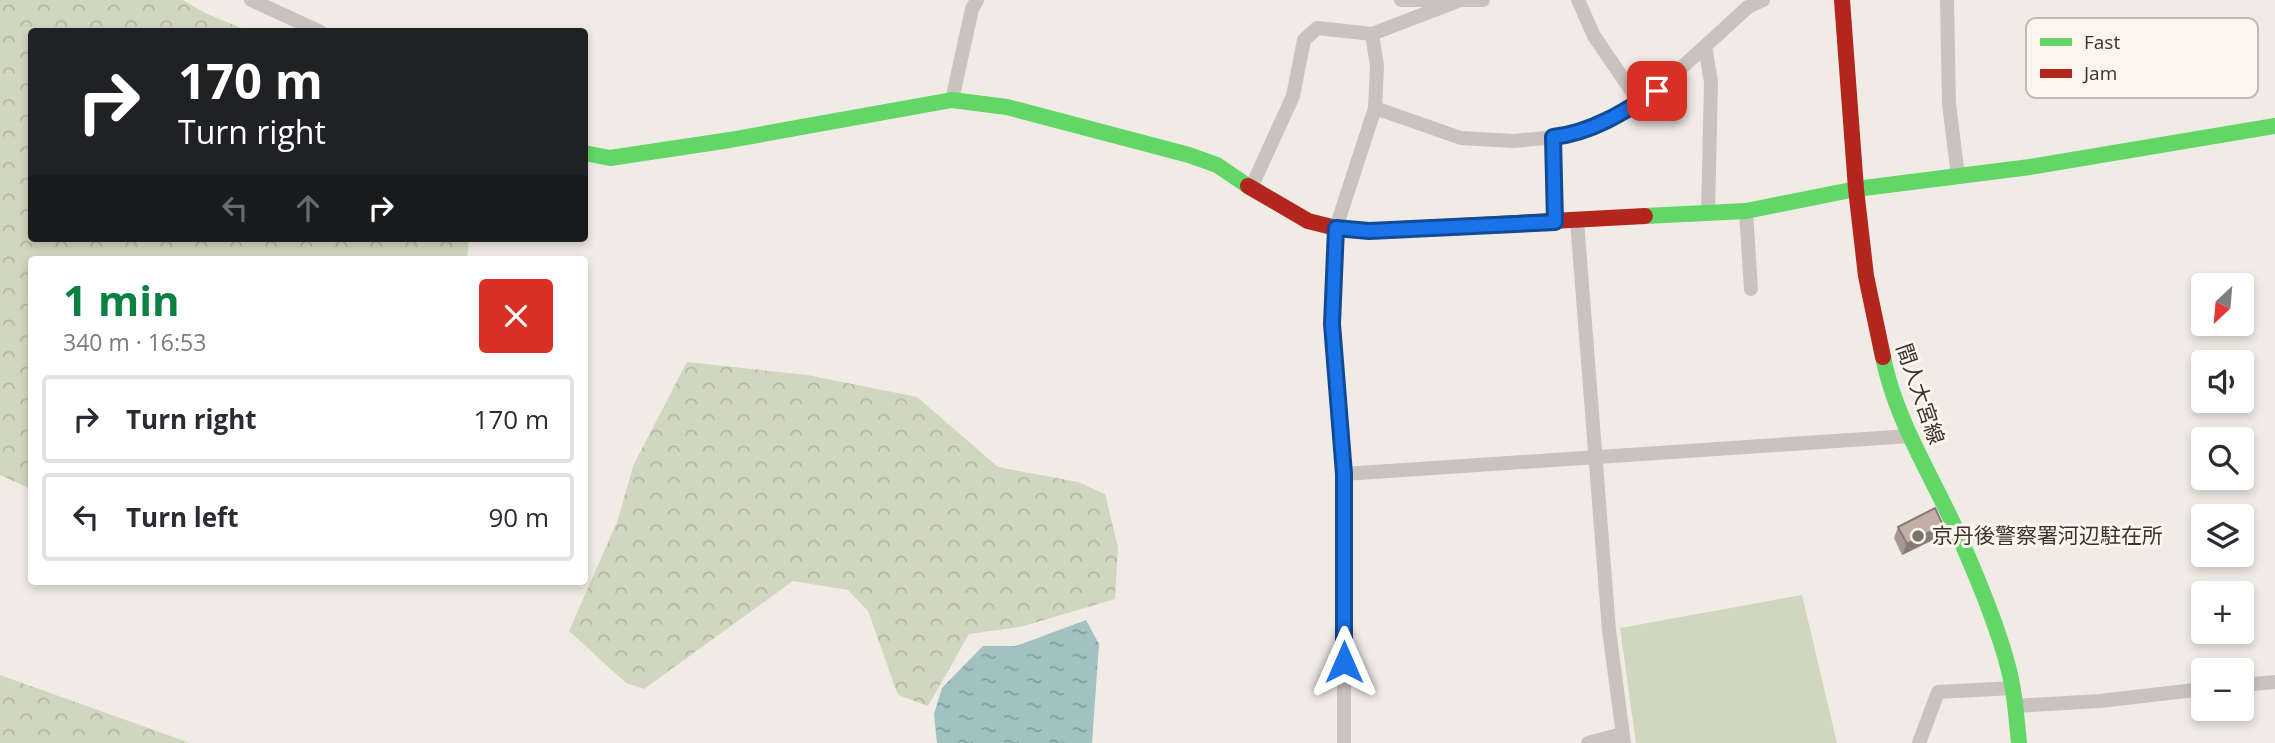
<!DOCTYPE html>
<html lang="en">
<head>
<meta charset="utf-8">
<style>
	:root { --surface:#fff; --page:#f7f7f7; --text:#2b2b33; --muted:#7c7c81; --line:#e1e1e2; --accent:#0b8043 }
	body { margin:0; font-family:"Open Sans","Noto Sans JP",sans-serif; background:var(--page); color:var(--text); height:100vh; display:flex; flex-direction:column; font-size:26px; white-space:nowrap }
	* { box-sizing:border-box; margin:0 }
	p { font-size:23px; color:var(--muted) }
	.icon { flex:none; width:38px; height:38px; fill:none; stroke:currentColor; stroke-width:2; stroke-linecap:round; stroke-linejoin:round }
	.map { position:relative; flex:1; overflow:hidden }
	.drawer { position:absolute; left:28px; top:256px; width:560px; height:329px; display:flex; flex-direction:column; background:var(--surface); border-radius:7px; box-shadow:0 4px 10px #0003 }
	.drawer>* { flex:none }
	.top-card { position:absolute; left:28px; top:28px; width:560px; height:214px; border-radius:7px; box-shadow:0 4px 10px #0003; background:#202124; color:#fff; overflow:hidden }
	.needle { width:46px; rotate:206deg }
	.buttons { position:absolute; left:2191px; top:273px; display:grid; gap:14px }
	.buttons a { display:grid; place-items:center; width:63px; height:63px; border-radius:7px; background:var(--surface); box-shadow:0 4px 10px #0003; font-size:35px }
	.pin { position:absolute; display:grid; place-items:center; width:60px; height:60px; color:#fff; margin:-30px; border-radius:14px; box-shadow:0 4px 10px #0006 }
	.me { position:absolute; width:77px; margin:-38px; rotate:0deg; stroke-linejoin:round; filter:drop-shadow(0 0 5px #0008) }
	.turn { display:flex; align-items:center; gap:24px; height:147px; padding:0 35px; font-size:32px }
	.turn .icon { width:91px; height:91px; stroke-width:2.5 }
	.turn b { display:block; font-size:49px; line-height:60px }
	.lanes { display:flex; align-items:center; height:66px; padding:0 35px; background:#0003; justify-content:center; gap:35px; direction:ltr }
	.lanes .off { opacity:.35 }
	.round { display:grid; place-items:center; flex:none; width:74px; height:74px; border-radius:7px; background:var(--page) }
	.headline { display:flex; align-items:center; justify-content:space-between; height:119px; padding:0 35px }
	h1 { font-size:42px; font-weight:700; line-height:52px; color:var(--accent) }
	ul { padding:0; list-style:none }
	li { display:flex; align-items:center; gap:21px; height:88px; margin:0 14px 10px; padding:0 21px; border:4px solid var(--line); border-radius:7px }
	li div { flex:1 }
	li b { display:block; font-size:26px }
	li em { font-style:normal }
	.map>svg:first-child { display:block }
	.grass { fill:#d1d6bf }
	.forest { fill:url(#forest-crowns) }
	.water { fill:url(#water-ripples) }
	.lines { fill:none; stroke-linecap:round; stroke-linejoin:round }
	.street { stroke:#c9c3be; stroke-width:14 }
	.fast { stroke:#63d668; stroke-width:16 }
	.jam { stroke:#b3261e; stroke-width:16 }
	.wall { fill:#a89690 }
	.shaded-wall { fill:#887a75 }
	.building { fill:#c3afa7; stroke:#887a75; stroke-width:2 }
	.route-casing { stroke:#114b97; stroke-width:18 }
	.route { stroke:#1a73e8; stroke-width:12 }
	.poi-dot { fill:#7a716c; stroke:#fbf5ee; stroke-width:2.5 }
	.labels { text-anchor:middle; stroke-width:6; stroke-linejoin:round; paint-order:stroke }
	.street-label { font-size:21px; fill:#3b302b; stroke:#fbf5ee }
	.poi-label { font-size:21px; fill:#3b302b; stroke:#fbf5ee; text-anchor:start }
	.key { fill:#fbf5ee; stroke:#c1bab4; stroke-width:2 }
	.key-label { font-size:19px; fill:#3b302b }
</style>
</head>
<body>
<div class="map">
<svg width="2275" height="743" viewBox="0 0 2275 743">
	<defs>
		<pattern id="forest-crowns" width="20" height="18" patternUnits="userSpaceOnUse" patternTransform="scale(1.75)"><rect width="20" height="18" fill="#d1d6bf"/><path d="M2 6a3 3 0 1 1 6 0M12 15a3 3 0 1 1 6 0" fill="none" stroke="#b4b8a4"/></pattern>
		<pattern id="water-ripples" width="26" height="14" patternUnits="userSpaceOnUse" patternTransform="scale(1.75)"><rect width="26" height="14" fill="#a1c2c1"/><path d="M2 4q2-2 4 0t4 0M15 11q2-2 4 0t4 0" fill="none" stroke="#849e9d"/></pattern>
	</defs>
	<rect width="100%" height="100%" fill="#f0ebe5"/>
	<path class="grass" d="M 1802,595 L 1837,743 L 1636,743 L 1620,628 Z"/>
	<path class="forest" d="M 0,0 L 183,0 L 205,13 L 248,31 L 32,32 L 32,238 L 469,238 L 467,259 L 32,259 L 31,489 L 0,475 Z
		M 687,362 L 807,375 L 917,397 L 998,467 L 1078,482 L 1105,494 L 1118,547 L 1115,599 L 1020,627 L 969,634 L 928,706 L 898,695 L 868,611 L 848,590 L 793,581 L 644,689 L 626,683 L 569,631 L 617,522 L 634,464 Z
		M 0,675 L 190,743 L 0,743 Z"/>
	<path class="water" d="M 1086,620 L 1099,644 L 1092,743 L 937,743 L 934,714 L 942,688 L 983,646 L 1016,646 Z"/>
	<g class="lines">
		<path class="street" d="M 251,0 L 321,32
			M 1401,0 L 1483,0
			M 1578,0 L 1594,36 L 1639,102
			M 1947,0 L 1949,104 L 1958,176
			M 1705,46 L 1711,82 L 1708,214
			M 952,100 L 972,9 L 977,0
			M 1375,108 L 1461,138 L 1514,141 L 1566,136 L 1604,123 L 1656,91 L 1748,7 L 1763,0
			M 1553,137 L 1555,222
			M 1251,188 L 1293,96 L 1304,40 L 1317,28 L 1372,34
			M 1746,211 L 1751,289
			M 1577,221 L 1609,630 L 1624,743
			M 1344,474 L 1910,436
			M 2242,685 L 2275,682
			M 2015,706 L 2100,701 L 2203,689
			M 1344,743 L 1344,474 L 1332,324 L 1336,228 L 1375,108 L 1377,66 L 1372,34 L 1458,1
			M 1588,743 L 1622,734
			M 1919,743 L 1938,692 L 2013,688"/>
		<path class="fast" d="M 584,153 L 610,158 L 730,140 L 952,100 L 1007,107 L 1189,155 L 1217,165 L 1248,186
			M 1645,216 L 1746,211 L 1856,189 L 2030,167 L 2275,126
			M 1883,357 C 1896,423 1936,482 1962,543 C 1980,584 2006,646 2013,690 C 2016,707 2017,725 2019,743"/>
		<path class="jam" d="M 1842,0 L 1856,189 L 1866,276 L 1883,357
			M 1248,186 L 1308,221 L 1336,228 L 1369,231 L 1645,216"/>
	</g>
	<path class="wall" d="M 1943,525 L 1939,537 L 1902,555 L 1894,538 L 1898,527 Z"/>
	<path class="shaded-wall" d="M 1943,525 L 1939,537 L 1902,555 L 1907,544 Z"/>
	<path class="building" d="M 1935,508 L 1943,525 L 1907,544 L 1898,527 Z"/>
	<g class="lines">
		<defs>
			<path id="route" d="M 1344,662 L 1344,474 L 1332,324 L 1336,228 L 1369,231 L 1555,222 L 1553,137 C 1591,133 1624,112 1657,91"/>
		</defs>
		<use href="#route" class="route-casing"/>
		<use href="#route" class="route"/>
	</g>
	<circle class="poi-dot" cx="1918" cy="536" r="7"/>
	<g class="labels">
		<g class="street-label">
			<text transform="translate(1920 394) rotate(71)" y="7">間人大宮線</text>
		</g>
		<g class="poi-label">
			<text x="1932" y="543">京丹後警察署河辺駐在所</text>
		</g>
	</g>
	<rect x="2026" y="18" width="232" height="80" rx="10" class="key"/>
	<rect x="2040" y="38" width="32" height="8" fill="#63d668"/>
	<rect x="2040" y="69" width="32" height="9" fill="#b3261e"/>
	<g class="key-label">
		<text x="2084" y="49">Fast</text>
		<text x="2084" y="80">Jam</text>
	</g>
</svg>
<div class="buttons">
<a><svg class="needle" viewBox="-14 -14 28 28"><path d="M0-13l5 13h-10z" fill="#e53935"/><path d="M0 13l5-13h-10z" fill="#7c7c81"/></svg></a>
<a><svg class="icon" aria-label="sound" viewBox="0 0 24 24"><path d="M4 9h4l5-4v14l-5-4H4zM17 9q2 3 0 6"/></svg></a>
<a><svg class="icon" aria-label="search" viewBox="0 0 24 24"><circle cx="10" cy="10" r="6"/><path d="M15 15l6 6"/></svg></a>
<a><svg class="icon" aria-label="layers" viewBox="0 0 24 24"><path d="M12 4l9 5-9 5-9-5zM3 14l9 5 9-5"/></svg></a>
<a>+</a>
<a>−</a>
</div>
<div class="pin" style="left:1657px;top:91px;background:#d93025"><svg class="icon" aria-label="arrive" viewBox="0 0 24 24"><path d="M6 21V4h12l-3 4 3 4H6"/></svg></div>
<svg class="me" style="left:1344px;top:662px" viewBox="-20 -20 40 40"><path d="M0-17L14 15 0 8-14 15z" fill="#1a73e8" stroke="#fff" stroke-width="4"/></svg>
<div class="top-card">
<div class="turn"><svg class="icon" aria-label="right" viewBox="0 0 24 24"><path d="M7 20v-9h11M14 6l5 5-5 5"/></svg><div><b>170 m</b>Turn right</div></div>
<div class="lanes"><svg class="icon off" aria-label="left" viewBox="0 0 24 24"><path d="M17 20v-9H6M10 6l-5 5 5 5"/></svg><svg class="icon off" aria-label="ahead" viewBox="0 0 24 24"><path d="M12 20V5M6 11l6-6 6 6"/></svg><svg class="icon" aria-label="right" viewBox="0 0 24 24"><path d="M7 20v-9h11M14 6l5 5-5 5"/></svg></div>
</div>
<section class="drawer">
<div class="headline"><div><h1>1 min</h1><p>340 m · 16:53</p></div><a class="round" style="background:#d93025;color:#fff"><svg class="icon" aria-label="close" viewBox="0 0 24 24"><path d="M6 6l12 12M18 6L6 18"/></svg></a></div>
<ul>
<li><svg class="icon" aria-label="right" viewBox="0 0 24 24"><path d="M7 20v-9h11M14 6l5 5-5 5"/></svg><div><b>Turn right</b></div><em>170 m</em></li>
<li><svg class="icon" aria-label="left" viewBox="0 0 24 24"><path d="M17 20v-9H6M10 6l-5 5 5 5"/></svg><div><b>Turn left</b></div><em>90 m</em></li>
</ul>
</section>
</div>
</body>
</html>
